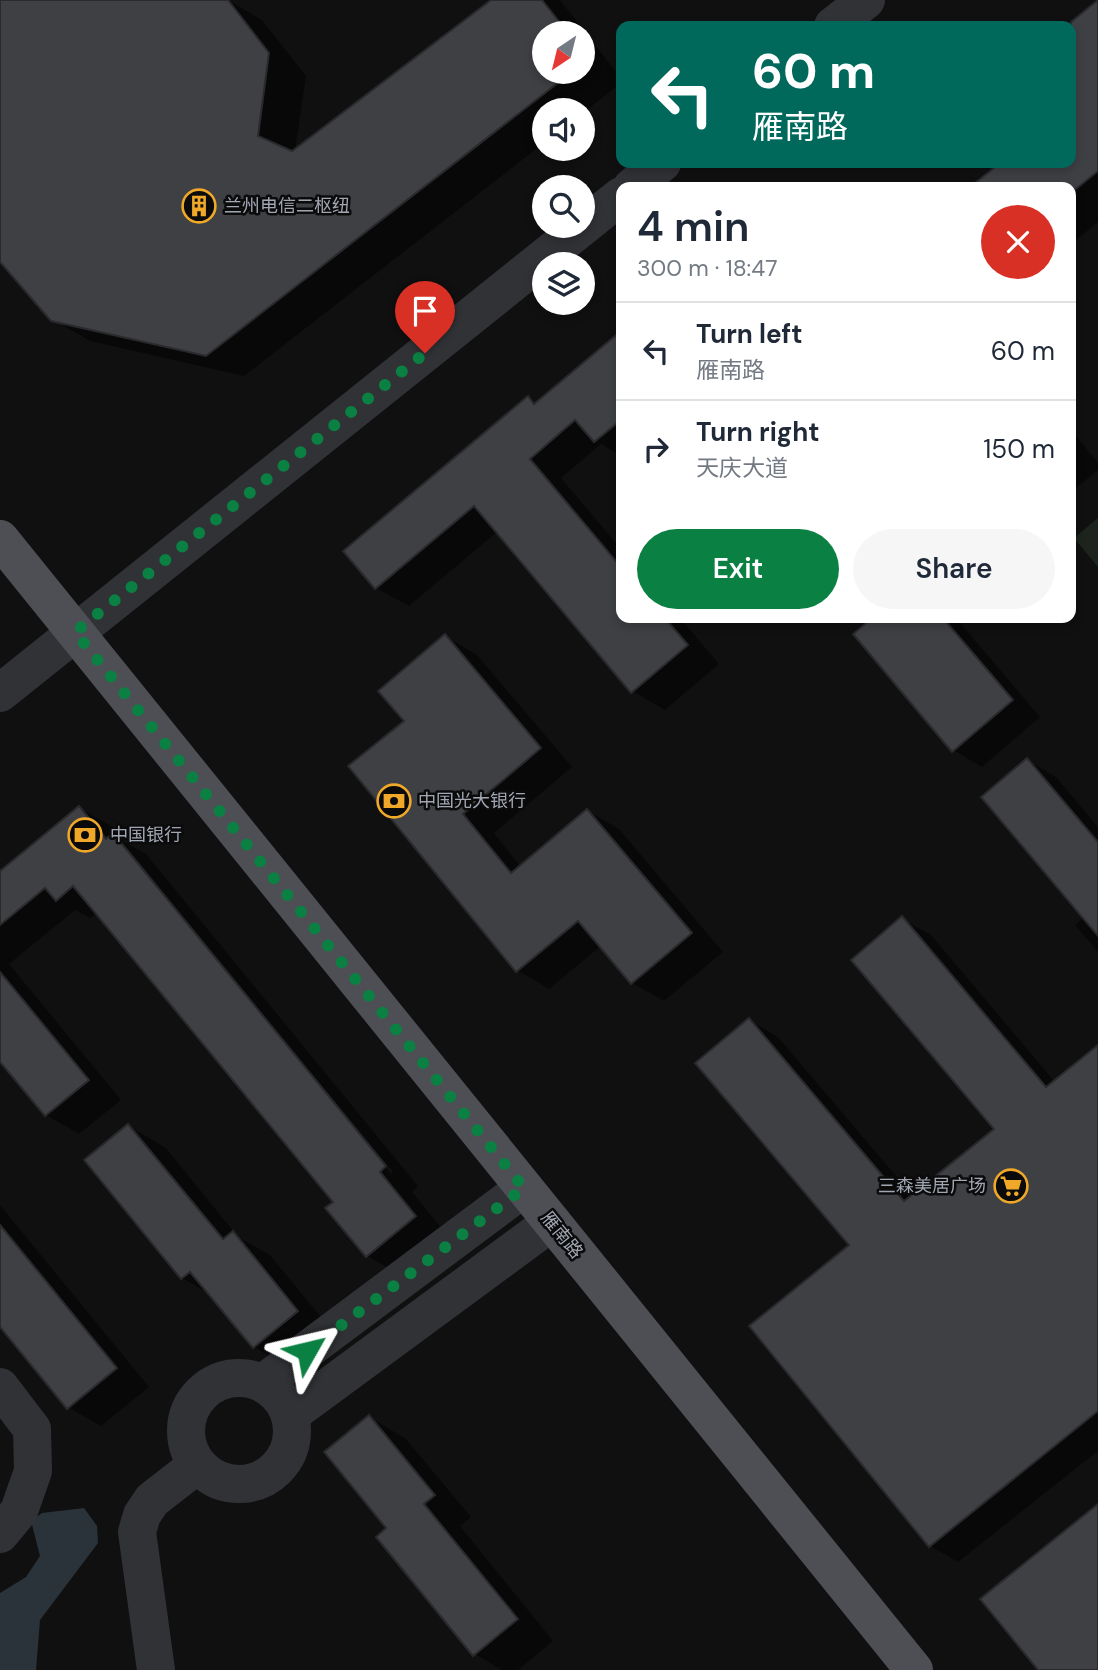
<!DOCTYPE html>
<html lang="en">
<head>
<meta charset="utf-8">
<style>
	:root { --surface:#fff; --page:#f6f6f7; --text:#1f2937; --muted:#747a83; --line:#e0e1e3; --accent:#0b8043 }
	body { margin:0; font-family:"DM Sans","Noto Sans SC",sans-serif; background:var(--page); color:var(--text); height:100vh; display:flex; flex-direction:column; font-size:26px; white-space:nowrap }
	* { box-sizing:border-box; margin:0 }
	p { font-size:23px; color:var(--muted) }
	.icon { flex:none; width:38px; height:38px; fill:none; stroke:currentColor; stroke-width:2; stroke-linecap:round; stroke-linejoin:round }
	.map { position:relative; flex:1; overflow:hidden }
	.drawer { position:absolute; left:616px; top:182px; width:460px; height:441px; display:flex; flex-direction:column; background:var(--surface); border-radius:14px; box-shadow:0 4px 10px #0003 }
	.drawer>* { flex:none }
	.banner { position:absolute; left:616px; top:21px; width:460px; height:147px; border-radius:14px; box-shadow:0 4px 10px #0003; background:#00695c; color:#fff; overflow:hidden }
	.needle { width:46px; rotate:215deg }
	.tools { position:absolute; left:532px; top:21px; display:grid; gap:14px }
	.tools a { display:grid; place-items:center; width:63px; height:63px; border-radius:50%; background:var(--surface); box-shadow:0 4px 10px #0003; font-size:35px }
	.pin { position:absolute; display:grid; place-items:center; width:60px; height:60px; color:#fff; margin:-72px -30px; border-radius:50% 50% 50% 0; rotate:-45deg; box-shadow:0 0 7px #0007 }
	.pin .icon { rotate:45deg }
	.me { position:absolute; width:77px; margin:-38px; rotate:53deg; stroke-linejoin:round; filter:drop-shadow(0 0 5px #0008) }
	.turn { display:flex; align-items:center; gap:24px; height:147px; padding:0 21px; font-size:32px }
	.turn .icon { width:91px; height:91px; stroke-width:2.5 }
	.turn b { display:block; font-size:49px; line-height:60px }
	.round { display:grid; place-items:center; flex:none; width:74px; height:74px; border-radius:37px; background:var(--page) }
	.head { display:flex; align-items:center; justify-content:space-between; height:119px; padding:0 21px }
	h1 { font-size:42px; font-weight:600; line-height:52px }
	.primary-button { display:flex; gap:14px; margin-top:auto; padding:14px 21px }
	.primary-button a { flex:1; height:80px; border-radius:42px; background:var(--accent); color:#fff; font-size:28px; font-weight:600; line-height:80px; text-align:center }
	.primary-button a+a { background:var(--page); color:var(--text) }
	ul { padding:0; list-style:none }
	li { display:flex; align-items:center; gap:21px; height:98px; padding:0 21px; border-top:2px solid var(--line) }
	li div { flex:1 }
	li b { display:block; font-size:26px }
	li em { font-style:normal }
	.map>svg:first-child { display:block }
	.green { fill:#1c241d }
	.water { fill:#2a3339 }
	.shadow { fill:#0007; fill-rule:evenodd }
	.building { fill:#3f4044; stroke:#2a2a2d; stroke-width:2 }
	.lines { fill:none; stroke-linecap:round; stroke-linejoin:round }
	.minor { stroke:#313236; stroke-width:38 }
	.major { stroke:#4d4f55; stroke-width:38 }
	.route { stroke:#0b8043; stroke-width:12; stroke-dasharray:0 21.6 }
	.labels { text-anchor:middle; stroke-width:5; stroke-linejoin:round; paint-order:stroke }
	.poi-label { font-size:18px; fill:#a1a7b2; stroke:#0b0b0c; text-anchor:start }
	.street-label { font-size:18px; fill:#a1a7b2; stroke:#0b0b0c }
</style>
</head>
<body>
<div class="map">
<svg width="1098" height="1670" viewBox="0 0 1098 1670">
	<rect width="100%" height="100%" fill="#101011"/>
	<path class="green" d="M 1098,518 L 1098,567 L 1074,538 Z"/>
	<path class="water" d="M 84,1508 L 97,1526 L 98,1543 L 40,1620 L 36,1670 L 0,1670 L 0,1593 L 26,1577 L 40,1556 L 31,1521 L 42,1513 Z"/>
	<path class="shadow" d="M 0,0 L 228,0 L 262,20 L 306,76 L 295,151 L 494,0 L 560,0 L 621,78 L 621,83 L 583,113 L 583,110 L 544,110 L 544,143 L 244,376 L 90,341 L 52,319 L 0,259 ZM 544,33 L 583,33 L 583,72 L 544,72 Z
		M 1098,2 L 1098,222 L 1071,244 L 1071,187 L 973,187 L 1003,163 L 1071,163 L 1071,26 L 1069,26 Z
		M 621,333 L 621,456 L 601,444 L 561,478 L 621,549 L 621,618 L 680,618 L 719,664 L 665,710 L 632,691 L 497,532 L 409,606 L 376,588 L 528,398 L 537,404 Z
		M 1071,430 L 1098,463 L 1098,470 L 1071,492 Z
		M 875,618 L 956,618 L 1040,717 L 982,767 L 953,750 L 855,634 Z
		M 445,636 L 477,655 L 572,767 L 494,833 L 521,867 L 588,811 L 619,829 L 723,952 L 664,1001 L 632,983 L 601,946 L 549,989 L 517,970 L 406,721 Z
		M 1027,760 L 1056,777 L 1098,827 L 1098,952 L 1075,925 L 1084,917 Z
		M 79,808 L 113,827 L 124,842 L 146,854 L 418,1186 L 412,1192 L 448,1236 L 400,1275 L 367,1256 L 335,1203 L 97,913 L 90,918 L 75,910 L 9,964 L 121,1100 L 79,1134 L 46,1115 L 0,1059 L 0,873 ZM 124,850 L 129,850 L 393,1172 L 391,1174 Z
		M 902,919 L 931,935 L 1055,1082 L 1098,1048 L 1098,1451 L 958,1562 L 930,1546 L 852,1246 L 749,1020 L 778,1037 L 913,1196 L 996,1129 Z
		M 129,1126 L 166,1148 L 238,1237 L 270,1255 L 334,1333 L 291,1368 L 254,1347 L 210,1294 L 182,1278 Z
		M 0,1205 L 149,1387 L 101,1426 L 68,1407 L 0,1324 Z
		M 369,1417 L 406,1439 L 471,1517 L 460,1526 L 553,1641 L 518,1670 L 502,1670 L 475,1654 Z"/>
	<path class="building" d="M 0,0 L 228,0 L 269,53 L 258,136 L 292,151 L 491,0 L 542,0 L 568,33 L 544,33 L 544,72 L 572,72 L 206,356 L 51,321 L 0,262 Z
		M 1098,0 L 1098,171 L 1071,193 L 1071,187 L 970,187 L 1000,163 L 1071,163 L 1071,22 Z
		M 621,331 L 621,420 L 594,442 L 575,420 L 530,459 L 621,567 L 621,618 L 665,618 L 688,645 L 631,693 L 474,506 L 375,589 L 343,551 L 528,396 L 534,404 Z
		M 872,618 L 943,618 L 1013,700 L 952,752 L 853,634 Z
		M 445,634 L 541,748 L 463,814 L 511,873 L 587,809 L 692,933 L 631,984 L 578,921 L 516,972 L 348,766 L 404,721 L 378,691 Z
		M 1027,758 L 1098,842 L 1098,936 L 981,797 Z
		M 79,806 L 106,839 L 113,833 L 386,1166 L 380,1172 L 416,1216 L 366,1257 L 325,1208 L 333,1202 L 73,886 L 56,901 L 45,888 L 0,925 L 0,871 Z
		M 902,916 L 1046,1087 L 1098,1045 L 1098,1411 L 929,1547 L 749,1326 L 849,1245 L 695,1063 L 749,1018 L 904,1201 L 994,1129 L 851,960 Z
		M 0,972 L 89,1080 L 45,1116 L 0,1062 Z
		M 128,1124 L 223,1239 L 233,1231 L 298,1311 L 253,1348 L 190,1272 L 181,1279 L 84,1160 Z
		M 0,1225 L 117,1368 L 67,1409 L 0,1327 Z
		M 369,1415 L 435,1495 L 424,1504 L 518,1619 L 473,1656 L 376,1537 L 386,1528 L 324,1452 Z
		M 1098,1504 L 1098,1670 L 1038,1670 L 980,1599 Z"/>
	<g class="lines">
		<path class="minor" d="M 833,26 L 866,0
			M 632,187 L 662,163
			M 0,693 L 621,196
			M186 1431a53 53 0 1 1 106 0a53 53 0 1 1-106 0Z
			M 263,1383 L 524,1188
			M 0,1387 L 32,1429 L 33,1471 L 19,1511 L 0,1534
			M 290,1415 L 552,1222
			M 156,1670 L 137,1532 L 142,1515 L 152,1500 L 197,1465"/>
		<path class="major" d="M 0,539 L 914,1670"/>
	</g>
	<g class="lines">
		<path class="route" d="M 307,1351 L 524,1188 L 75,632 L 425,353"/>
	</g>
	<defs>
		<symbol id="building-ring" viewBox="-11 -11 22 22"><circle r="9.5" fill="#0b0b0c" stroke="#f0a829" stroke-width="1.5"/><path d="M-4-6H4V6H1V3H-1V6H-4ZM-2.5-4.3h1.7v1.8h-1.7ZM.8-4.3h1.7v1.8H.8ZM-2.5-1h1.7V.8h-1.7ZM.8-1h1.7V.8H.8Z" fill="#f0a829"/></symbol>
		<symbol id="bank-ring" viewBox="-11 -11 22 22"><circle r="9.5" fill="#0b0b0c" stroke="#f0a829" stroke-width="1.5"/><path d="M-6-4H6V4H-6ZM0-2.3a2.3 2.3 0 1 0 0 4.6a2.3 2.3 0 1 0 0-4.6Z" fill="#f0a829"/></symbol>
		<symbol id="supermarket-ring" viewBox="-11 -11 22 22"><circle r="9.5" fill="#0b0b0c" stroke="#f0a829" stroke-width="1.5"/><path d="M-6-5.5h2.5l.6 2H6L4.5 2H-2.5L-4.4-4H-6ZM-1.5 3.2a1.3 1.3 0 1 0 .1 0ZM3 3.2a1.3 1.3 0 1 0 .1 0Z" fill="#f0a829"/></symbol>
	</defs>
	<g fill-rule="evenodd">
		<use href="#building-ring" x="180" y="187" width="38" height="38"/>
		<use href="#bank-ring" x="375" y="782" width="38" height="38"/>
		<use href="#bank-ring" x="66" y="816" width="38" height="38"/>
		<use href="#supermarket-ring" x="992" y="1167" width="38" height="38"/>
	</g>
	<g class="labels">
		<g class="poi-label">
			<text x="224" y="212">兰州电信二枢纽</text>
			<text x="418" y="807">中国光大银行</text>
			<text x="110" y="841">中国银行</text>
			<text x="986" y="1192" text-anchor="end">三森美居广场</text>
		</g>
		<g class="street-label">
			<text transform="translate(562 1235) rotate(51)" y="6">雁南路</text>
		</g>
	</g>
</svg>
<div class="tools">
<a><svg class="needle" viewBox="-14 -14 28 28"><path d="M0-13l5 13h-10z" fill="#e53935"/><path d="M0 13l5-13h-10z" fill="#747a83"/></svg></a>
<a><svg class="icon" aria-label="sound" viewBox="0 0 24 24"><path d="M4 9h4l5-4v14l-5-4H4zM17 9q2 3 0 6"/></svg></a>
<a><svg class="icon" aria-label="search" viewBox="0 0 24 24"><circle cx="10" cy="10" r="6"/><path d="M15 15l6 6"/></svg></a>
<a><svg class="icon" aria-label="layers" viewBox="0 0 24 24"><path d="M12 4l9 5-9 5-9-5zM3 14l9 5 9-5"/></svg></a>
</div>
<div class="pin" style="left:425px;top:353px;background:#d93025"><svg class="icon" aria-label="arrive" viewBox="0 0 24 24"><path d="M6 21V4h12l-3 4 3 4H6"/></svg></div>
<svg class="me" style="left:307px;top:1351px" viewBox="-20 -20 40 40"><path d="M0-17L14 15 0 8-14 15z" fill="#0b8043" stroke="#fff" stroke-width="4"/></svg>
<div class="banner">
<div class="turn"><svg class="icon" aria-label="left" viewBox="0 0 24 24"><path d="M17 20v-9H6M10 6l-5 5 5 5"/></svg><div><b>60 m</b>雁南路</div></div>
</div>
<section class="drawer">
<div class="head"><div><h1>4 min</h1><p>300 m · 18:47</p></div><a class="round" style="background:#d93025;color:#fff"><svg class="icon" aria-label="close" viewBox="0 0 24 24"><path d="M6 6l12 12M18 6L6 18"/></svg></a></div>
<ul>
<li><svg class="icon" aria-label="left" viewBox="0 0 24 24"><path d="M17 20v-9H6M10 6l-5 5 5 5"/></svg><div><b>Turn left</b><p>雁南路</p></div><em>60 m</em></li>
<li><svg class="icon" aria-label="right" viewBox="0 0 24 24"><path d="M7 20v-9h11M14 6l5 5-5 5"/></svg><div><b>Turn right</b><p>天庆大道</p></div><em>150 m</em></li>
</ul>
<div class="primary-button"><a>Exit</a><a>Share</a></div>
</section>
</div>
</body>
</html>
